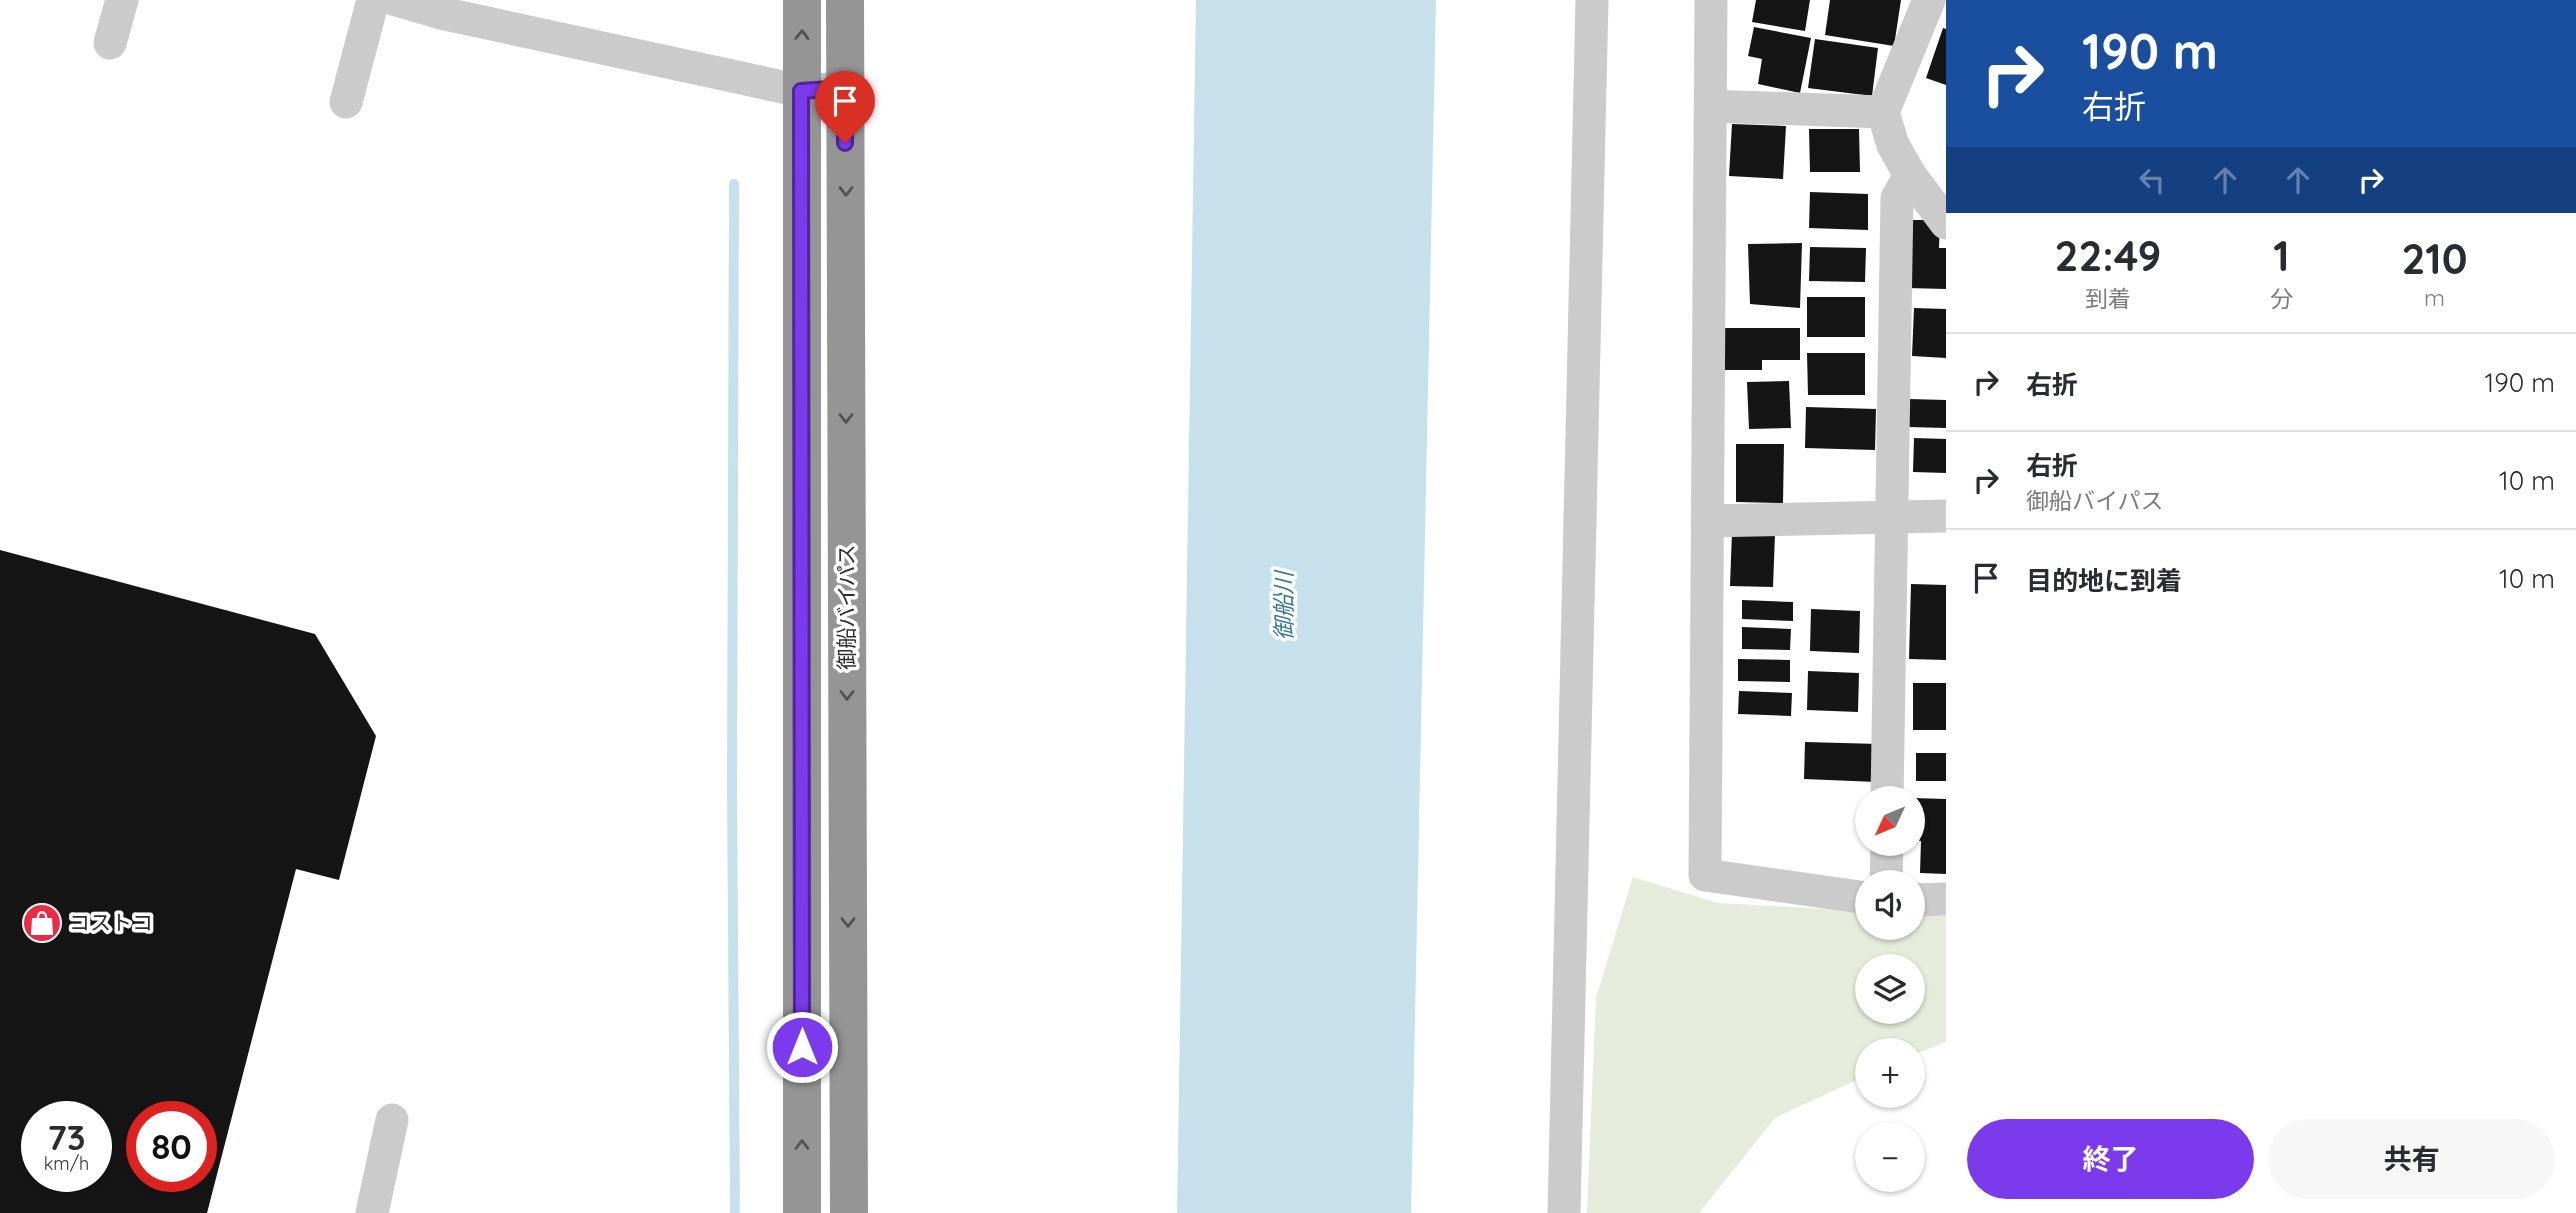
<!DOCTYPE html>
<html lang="ja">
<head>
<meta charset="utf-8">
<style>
	:root { --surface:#fff; --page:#f7f7f7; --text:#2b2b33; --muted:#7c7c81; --line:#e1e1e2; --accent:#7c3aed }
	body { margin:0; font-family:Quicksand,"Noto Sans JP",sans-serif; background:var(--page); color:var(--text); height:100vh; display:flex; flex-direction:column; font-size:26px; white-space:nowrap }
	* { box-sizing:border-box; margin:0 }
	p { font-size:23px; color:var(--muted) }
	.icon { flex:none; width:38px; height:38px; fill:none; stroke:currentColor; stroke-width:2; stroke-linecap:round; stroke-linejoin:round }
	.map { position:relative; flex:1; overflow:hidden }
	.sheet { display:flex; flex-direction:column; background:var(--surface); width:630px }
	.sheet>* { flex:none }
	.banner { background:#1a4fa0; color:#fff; overflow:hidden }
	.needle { width:46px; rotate:226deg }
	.controls { position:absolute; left:1855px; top:786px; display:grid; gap:14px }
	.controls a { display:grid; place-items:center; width:70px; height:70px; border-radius:50%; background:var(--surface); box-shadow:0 2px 5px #0004; font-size:35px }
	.speed { position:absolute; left:21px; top:1101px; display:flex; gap:14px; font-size:35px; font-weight:700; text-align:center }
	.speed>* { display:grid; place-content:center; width:91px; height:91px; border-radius:50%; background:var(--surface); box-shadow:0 2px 5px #0004; line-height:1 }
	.speed small { font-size:18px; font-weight:400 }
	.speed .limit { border:10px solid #d22; background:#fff; color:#111 }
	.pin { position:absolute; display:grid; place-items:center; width:60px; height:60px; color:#fff; margin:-72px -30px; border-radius:50% 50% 50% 0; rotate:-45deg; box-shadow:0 0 7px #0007 }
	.pin .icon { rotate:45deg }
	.me { position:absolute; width:77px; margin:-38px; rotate:0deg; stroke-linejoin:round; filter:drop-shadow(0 0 5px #0008) }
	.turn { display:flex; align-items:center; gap:24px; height:147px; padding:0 21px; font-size:32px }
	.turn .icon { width:91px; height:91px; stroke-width:2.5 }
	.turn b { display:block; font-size:49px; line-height:60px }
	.lanes { display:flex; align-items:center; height:66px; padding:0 21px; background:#0003; justify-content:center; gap:35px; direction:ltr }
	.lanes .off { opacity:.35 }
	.eta { display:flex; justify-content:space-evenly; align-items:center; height:119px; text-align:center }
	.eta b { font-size:42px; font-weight:700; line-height:49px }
	.primary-button { display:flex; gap:14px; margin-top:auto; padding:14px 21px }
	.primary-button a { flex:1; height:80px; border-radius:42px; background:var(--accent); color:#fff; font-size:28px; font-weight:700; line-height:80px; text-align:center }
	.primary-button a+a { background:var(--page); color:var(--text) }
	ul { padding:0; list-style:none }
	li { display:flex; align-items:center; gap:21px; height:98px; padding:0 21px; border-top:2px solid var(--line) }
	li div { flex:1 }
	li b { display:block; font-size:26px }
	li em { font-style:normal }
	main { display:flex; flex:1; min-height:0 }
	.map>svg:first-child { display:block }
	.green { fill:#e5ecdb; fill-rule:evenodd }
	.water { fill:#c7e1ec }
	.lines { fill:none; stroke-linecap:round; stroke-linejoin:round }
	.stream { stroke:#c7e1ec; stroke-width:10 }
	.building { fill:#151515; fill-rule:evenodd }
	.minor { stroke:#cbcbcb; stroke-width:33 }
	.highway { stroke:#959595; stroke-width:38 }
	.oneway { stroke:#525252 }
	.route-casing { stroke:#51269a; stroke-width:18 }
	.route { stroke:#7c3aed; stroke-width:12 }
	.labels { text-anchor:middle; stroke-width:7; stroke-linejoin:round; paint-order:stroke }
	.street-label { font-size:21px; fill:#2e2e2e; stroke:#fff }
	.poi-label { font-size:21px; fill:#2e2e2e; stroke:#fff; text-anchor:start }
	.water-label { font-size:23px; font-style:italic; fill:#3a7792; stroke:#fff }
</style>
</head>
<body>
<main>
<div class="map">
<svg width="1946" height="1213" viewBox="0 0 1946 1213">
	<rect width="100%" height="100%" fill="#fff"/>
	<path class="green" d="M 1633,877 L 1718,903 L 1867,911 L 1867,928 L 1913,928 L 1913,914 L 1946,916 L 1946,1042 L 1913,1055 L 1913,1050 L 1867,1050 L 1867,1075 L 1775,1118 L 1699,1213 L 1587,1213 L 1596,998 ZM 1867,966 L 1913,966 L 1913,1012 L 1867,1012 Z"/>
	<path class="water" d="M 1196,0 L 1436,0 L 1411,1213 L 1177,1213 Z"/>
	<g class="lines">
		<path class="stream" d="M 734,184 L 732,788 L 735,1213"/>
	</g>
	<path class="building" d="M 1756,0 L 1810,0 L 1805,31 L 1752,22 Z
		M 1830,0 L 1901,0 L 1894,46 L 1825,35 Z
		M 1754,27 L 1811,38 L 1800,93 L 1758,84 L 1762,59 L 1748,56 Z
		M 1943,28 L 1946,29 L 1946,85 L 1926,78 Z
		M 1815,39 L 1878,48 L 1872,96 L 1808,88 Z
		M 1732,124 L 1786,126 L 1783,179 L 1729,176 Z
		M 1809,129 L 1859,129 L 1860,172 L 1810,172 Z
		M 1810,192 L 1868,194 L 1868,230 L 1809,228 Z
		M 1908,220 L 1940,220 L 1939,248 L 1946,248 L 1946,289 L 1907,288 Z
		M 1802,243 L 1800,308 L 1750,304 L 1748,244 Z
		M 1810,247 L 1866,248 L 1865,282 L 1809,281 Z
		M 1807,297 L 1865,297 L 1865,337 L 1807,337 Z
		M 1914,308 L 1946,309 L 1946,358 L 1912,356 Z
		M 1724,328 L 1800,328 L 1800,360 L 1762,360 L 1762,370 L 1724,370 Z
		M 1807,353 L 1865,353 L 1865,395 L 1808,395 Z
		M 1789,381 L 1791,428 L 1749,429 L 1747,382 Z
		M 1909,399 L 1946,400 L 1946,428 L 1908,427 Z
		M 1806,407 L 1876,409 L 1875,450 L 1805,448 Z
		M 1914,438 L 1946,439 L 1946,473 L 1913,472 Z
		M 1736,444 L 1784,444 L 1783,503 L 1736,502 Z
		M 1732,532 L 1775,534 L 1773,587 L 1730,586 Z
		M 0,550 L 315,634 L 376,736 L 339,880 L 296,869 L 207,1213 L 0,1213 ZM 37,1116 L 96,1116 L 96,1176 L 37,1176 ZM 142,1116 L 201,1116 L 201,1176 L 142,1176 Z
		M 1911,584 L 1946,585 L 1946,660 L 1909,659 Z
		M 1742,600 L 1793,602 L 1793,621 L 1742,619 Z
		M 1811,609 L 1860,611 L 1859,653 L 1810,651 Z
		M 1742,627 L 1791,629 L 1790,650 L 1742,649 Z
		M 1738,659 L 1790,660 L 1790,682 L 1738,681 Z
		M 1808,671 L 1859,673 L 1858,712 L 1807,710 Z
		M 1913,683 L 1946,683 L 1946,730 L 1913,730 Z
		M 1739,691 L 1792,693 L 1791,716 L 1738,714 Z
		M 1805,742 L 1879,744 L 1877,782 L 1804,779 Z
		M 1916,753 L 1946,753 L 1946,781 L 1916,781 Z
		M 1913,798 L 1946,799 L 1946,874 L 1920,873 L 1921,841 L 1913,840 Z"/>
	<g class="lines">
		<path class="minor" d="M 396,0 L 441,13 L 801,91 L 845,88
			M 1711,0 L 1705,875 L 1867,898
			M 1929,0 L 1883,112 L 1893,145 L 1910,175 L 1946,223
			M 110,43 L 122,0
			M 346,102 L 373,0
			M 1710,106 L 1883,112
			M 1707,521 L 1946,516
			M 1887,798 L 1897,198 L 1910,175
			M 1886,882 L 1887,844
			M 1913,900 L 1946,899
			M 372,1213 L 392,1120
			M 1564,1213 L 1592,0"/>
		<path class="highway" d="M 802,0 L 802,1213
			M 845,0 L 849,1213"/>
	</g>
	<defs><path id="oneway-chevron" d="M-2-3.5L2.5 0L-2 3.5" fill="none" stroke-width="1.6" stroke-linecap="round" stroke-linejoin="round" transform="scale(1.75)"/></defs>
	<g class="oneway">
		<use href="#oneway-chevron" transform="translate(802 35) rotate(-89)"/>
		<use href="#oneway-chevron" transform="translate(846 191) rotate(90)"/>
		<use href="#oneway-chevron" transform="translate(846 418) rotate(90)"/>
		<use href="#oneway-chevron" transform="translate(847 695) rotate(90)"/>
		<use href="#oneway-chevron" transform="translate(848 922) rotate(90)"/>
		<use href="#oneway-chevron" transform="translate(802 1145) rotate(-90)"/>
	</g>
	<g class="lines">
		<defs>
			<path id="route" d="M 802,1047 L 801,91 L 845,88 L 845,143"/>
		</defs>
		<use href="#route" class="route-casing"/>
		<use href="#route" class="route"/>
	</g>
	<defs>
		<symbol id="shop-disc" viewBox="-11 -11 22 22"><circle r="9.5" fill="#ea2b48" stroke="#fff"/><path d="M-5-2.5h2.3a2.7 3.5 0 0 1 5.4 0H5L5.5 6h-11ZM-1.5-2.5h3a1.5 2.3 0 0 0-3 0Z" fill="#fff"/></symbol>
	</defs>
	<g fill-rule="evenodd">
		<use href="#shop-disc" x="20" y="901" width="44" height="44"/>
	</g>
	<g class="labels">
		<g class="street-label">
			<text transform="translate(847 607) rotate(-90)" y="7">御船バイパス</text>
		</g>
		<g class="poi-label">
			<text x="69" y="930">コストコ</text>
		</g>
		<g class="water-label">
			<text transform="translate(1284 606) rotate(-90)" y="8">御船川</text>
		</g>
	</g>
</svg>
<div class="controls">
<a><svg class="needle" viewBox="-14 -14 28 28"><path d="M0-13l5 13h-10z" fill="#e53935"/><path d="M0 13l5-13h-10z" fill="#7c7c81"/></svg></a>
<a><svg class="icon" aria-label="sound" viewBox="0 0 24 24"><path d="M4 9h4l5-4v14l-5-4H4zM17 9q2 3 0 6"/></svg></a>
<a><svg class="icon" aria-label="layers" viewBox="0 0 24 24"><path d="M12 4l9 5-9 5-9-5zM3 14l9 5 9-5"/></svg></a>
<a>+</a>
<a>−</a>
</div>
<div class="speed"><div>73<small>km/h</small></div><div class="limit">80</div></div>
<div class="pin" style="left:845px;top:143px;background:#d93025"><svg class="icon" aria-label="arrive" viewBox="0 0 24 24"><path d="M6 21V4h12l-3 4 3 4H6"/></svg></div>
<svg class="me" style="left:802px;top:1047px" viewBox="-20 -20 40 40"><circle r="17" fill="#7c3aed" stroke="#fff" stroke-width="3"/><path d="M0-11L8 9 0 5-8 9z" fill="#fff"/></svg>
</div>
<section class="sheet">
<div class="banner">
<div class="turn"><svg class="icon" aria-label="right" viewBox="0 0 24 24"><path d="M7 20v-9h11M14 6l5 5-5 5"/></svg><div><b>190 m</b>右折</div></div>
<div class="lanes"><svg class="icon off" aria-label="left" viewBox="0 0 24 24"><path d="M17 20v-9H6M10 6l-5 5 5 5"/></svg><svg class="icon off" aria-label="ahead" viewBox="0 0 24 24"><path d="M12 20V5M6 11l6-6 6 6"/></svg><svg class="icon off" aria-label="ahead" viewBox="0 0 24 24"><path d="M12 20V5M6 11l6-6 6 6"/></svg><svg class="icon" aria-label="right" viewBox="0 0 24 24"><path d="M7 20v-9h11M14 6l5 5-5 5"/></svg></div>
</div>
<div class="eta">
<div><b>22:49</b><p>到着</p></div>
<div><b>1</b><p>分</p></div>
<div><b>210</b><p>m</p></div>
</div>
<ul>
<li><svg class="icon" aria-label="right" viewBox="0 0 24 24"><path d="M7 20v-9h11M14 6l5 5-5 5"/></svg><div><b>右折</b></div><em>190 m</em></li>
<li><svg class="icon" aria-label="right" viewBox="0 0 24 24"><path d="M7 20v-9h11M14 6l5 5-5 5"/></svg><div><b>右折</b><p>御船バイパス</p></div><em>10 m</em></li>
<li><svg class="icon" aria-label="arrive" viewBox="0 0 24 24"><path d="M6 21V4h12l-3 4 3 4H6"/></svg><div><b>目的地に到着</b></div><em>10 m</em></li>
</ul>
<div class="primary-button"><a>終了</a><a>共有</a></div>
</section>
</main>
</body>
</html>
